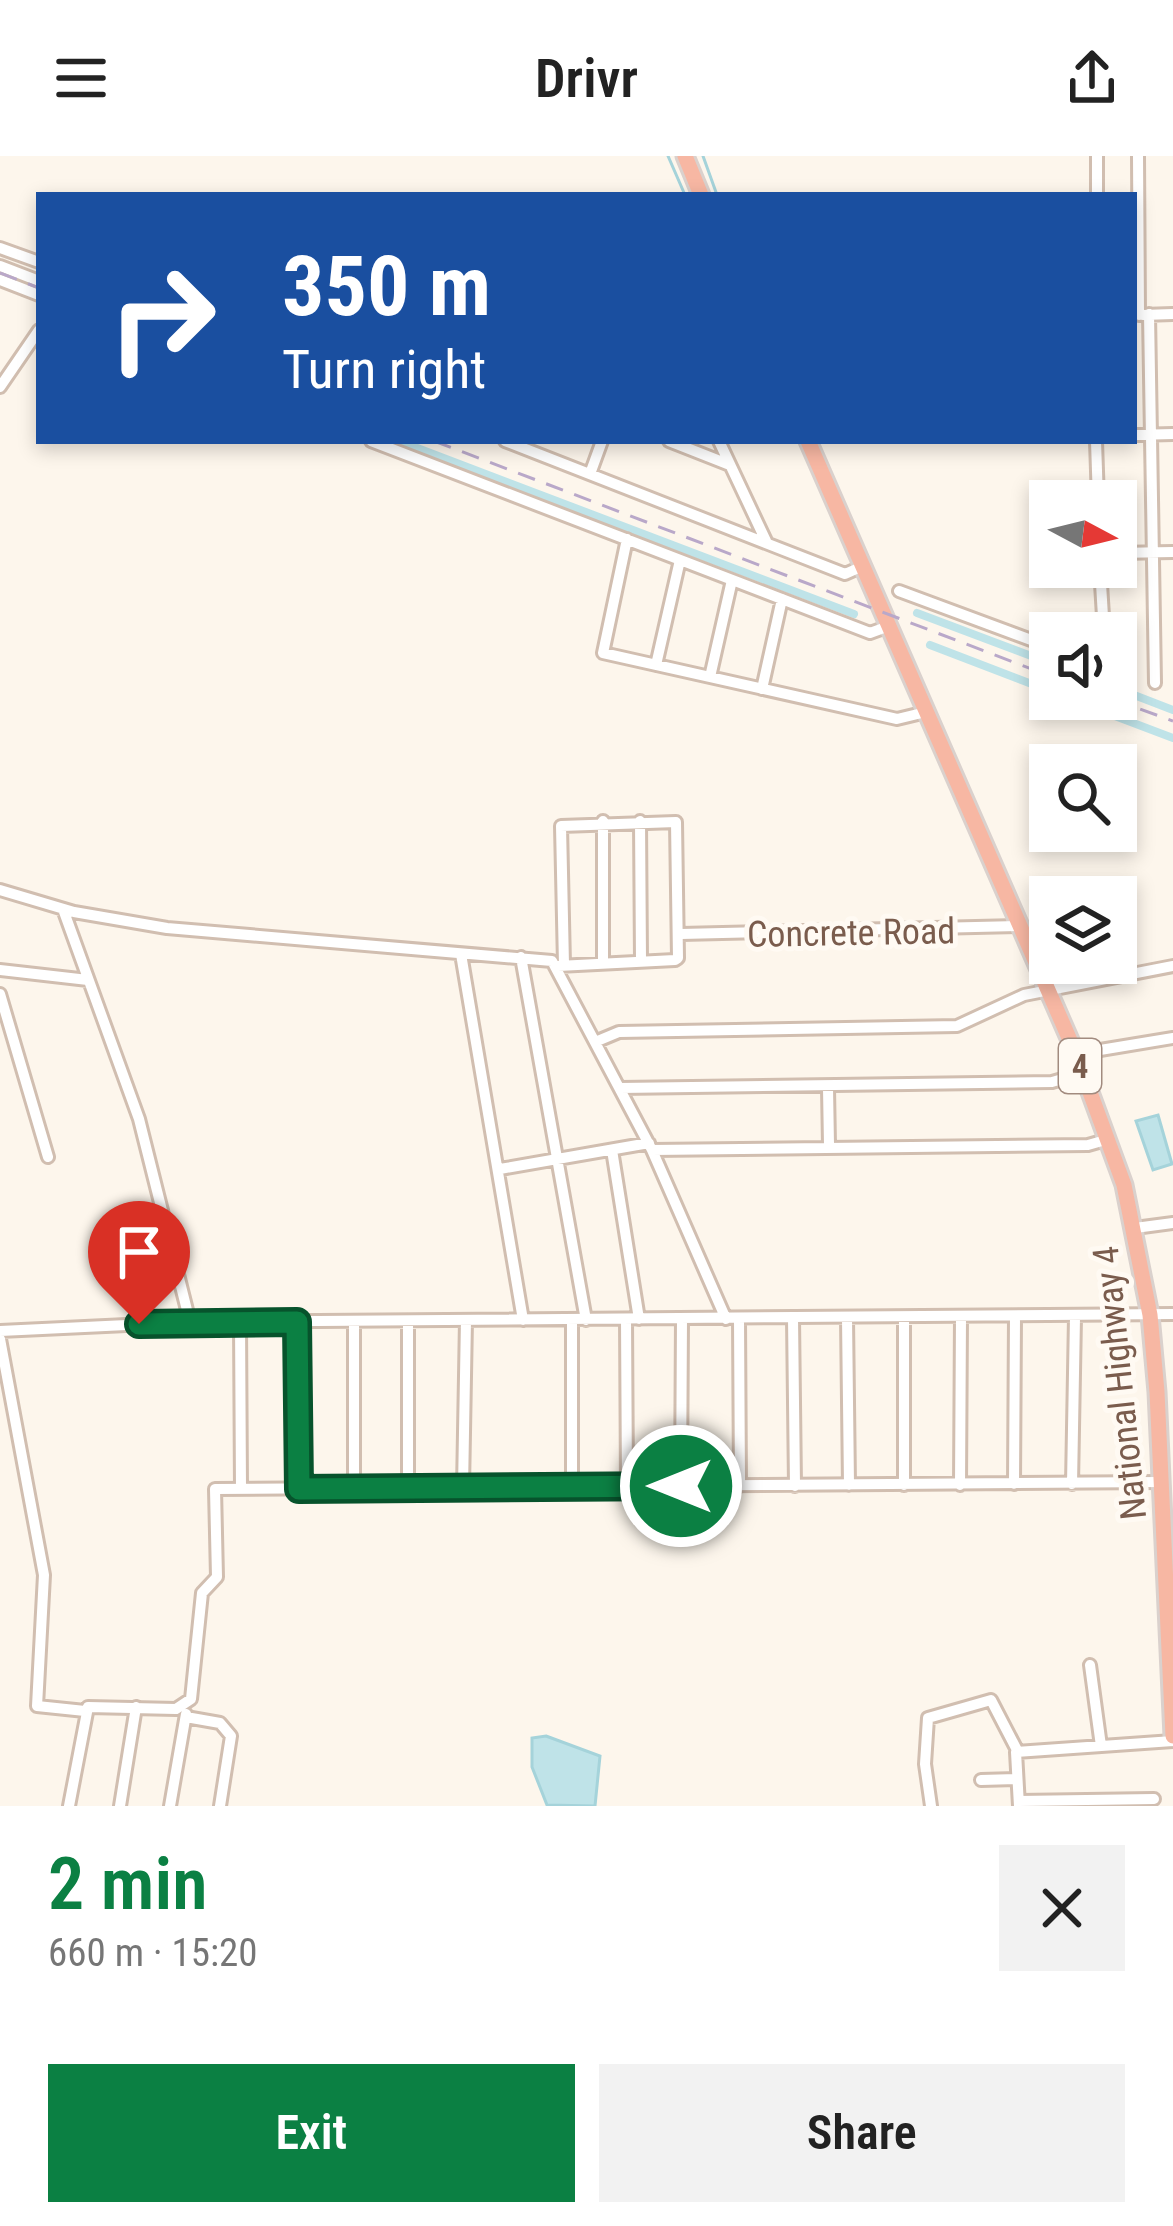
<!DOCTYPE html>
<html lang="en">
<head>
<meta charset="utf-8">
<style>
	:root { --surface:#fff; --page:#f2f2f2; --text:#222; --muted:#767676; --accent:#0b8043 }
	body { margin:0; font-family:"Roboto Condensed",sans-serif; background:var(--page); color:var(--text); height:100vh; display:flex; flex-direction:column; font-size:45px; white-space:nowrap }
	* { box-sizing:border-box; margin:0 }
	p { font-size:39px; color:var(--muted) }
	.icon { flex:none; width:66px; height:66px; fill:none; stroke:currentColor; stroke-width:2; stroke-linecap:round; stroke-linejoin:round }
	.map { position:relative; height:1650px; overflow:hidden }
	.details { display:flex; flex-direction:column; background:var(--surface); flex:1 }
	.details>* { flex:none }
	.top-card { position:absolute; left:36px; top:36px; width:1101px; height:252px; border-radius:0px; box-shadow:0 6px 18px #0003; background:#1a4fa0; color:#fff; overflow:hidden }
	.needle { width:78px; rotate:97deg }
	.controls { position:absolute; left:1029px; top:324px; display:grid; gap:24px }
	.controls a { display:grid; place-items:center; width:108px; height:108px; border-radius:0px; background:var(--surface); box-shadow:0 6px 18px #0003; font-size:60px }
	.pin { position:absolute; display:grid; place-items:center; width:102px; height:102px; color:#fff; margin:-123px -51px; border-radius:50% 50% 50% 0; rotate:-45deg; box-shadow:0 0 12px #0007 }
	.pin .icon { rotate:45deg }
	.me { position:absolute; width:132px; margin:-66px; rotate:270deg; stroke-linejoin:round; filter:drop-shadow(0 0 9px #0008) }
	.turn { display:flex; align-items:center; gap:42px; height:252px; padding:0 48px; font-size:54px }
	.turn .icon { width:156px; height:156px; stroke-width:2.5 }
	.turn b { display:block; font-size:84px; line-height:102px }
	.round { display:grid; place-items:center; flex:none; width:126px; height:126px; border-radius:0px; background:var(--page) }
	.head { display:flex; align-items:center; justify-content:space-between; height:204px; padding:0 48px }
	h1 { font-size:72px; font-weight:600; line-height:90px; color:var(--accent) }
	.primary-button { display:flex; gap:24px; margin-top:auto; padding:24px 48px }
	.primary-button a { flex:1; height:138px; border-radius:0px; background:var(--accent); color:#fff; font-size:48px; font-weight:600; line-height:138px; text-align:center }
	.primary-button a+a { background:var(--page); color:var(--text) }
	header { display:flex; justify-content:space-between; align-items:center; height:156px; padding:0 48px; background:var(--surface); font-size:54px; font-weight:600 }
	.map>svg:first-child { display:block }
	.water { fill:#bfe3e8; stroke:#a5d3da; stroke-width:3 }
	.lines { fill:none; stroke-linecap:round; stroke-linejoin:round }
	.stream { stroke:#a5d3da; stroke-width:3 }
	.canal { stroke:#bfe3e8; stroke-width:8 }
	.minor-casing { stroke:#d1beb0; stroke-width:16 }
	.highway-casing { stroke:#dad1cd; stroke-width:21 }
	.minor { stroke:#fff; stroke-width:10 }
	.highway { stroke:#f7b7a3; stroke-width:15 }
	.rail { stroke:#b9a8c9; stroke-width:3; stroke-dasharray:18 12; stroke-linecap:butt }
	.route-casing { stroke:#07532c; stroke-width:30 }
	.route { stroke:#0b8043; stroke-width:21 }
	.labels { text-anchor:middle; stroke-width:10; stroke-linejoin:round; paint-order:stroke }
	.shield { fill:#fffaf3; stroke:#a28b7f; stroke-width:3 }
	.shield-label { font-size:33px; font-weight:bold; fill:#7a5c4d }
	.street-label { font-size:36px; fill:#7a5c4d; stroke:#fffaf3 }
</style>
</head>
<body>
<header><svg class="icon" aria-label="menu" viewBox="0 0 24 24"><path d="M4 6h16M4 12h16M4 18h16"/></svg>Drivr<svg class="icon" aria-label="share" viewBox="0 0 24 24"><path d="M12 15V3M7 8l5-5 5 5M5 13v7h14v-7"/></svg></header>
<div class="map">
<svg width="1173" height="1650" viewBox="0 0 1173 1650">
	<rect width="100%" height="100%" fill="#fdf6ec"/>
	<path class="water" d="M 1158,959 L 1172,1008 L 1153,1014 L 1136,965 Z
		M 546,1580 L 600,1600 L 595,1650 L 547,1649 L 532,1611 L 532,1582 Z"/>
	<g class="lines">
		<path class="stream" d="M 668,0 L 685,39
			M 703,0 L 717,39"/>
		<path class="canal" d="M 399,285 L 854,458
			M 917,457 L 1050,507
			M 930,489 L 1050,535
			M 1116,532 L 1173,554
			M 1070,543 L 1173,582"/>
		<defs>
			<path id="minor" d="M 1097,0 L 1097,39
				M 1138,0 L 1139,159
				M 0,92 L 39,106
				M 0,110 L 39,125
				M 0,124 L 39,139
				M 1149,158 L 1155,527
				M 1143,159 L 1173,158
				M 0,231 L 39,174
				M 1134,279 L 1173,278
				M 371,285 L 870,477 L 889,470
				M 505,285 L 845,418 L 863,410
				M 669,285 L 730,309
				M 719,285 L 766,385
				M 1096,285 L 1098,345
				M 590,318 L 602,285
				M 627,383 L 603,497 L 897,563 L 926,556
				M 1116,397 L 1173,396
				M 1100,411 L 1104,477
				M 899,435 L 1050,491
				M 656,509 L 680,404
				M 710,521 L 732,424
				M 762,533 L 782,443
				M 640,665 L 641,805
				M 0,734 L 74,756 L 167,772 L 552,805 L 652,994 L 726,1163
				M 63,753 L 139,963 L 190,1166
				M 681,778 L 1021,770
				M 461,798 L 523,1164
				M 521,801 L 586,1164
				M 603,807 L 603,665
				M 558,810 L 675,804 L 678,802 L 676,666 L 561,670 L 564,809
				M 0,814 L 88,824
				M 0,838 L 48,1001
				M 595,886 L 619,876 L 957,870 L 1024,839 L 1173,810
				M 1076,898 L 1173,882
				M 620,932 L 1052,926 L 1083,917
				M 828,932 L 829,989
				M 612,994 L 639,1163
				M 652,994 L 1088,989 L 1109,983
				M 500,1013 L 649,987
				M 1135,1072 L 1173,1067
				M 793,1162 L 795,1330
				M 847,1162 L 849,1329
				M 626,1163 L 627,1331
				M 739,1163 L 740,1330
				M 572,1164 L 572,1331
				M 408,1165 L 408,1332
				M 240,1166 L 241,1333
				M 297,1166 L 299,1333
				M 0,1175 L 190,1166 L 1173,1158
				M 0,1183 L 44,1419 L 37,1550 L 85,1555
				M 1014,1328 L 1015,1161
				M 1072,1328 L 1075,1161
				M 904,1329 L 904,1162
				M 960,1329 L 961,1161
				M 681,1330 L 682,1163
				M 354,1332 L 354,1165
				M 463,1332 L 466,1164
				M 1090,1509 L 1101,1590
				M 186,1561 L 220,1567 L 231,1580 L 220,1650
				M 981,1624 L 1016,1623
				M 1019,1645 L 1154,1643
				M 69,1650 L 88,1551 L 176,1553 L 191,1543 L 202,1437 L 217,1421 L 215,1333 L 1162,1326
				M 120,1650 L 136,1551
				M 170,1650 L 186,1558
				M 931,1650 L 925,1608 L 928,1562 L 991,1544 L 1018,1596
				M 1019,1650 L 1016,1596 L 1173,1585"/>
			<path id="highway" d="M 685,0 L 701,39
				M 808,285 L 1076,898 L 1124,1029 L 1150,1159 L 1157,1236 L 1173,1580"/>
		</defs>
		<use href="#minor" class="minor-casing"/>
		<use href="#highway" class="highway-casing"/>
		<use href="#minor" class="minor"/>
		<use href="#highway" class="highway"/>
		<path class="rail" d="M 0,117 L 39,132
			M 434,285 L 1050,520
			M 1112,543 L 1173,565"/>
	</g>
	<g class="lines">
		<defs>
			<path id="route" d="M 139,1168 L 297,1166 L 299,1333 L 681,1330"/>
		</defs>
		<use href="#route" class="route-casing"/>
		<use href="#route" class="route"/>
	</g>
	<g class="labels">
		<rect class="shield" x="1059" y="883" width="42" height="54" rx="9"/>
		<g class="shield-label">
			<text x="1080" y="922">4</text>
		</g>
		<g class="street-label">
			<text transform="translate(851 776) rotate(-1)" y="13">Concrete Road</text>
			<text transform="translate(1119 1227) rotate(-96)" y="13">National Highway 4</text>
		</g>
	</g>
</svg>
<div class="controls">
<a><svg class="needle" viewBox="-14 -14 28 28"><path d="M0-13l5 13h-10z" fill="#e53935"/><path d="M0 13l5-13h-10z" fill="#767676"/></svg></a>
<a><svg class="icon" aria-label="sound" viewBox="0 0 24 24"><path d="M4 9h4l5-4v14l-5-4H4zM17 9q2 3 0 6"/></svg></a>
<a><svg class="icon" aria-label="search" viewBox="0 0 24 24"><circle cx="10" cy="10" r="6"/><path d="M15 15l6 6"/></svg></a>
<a><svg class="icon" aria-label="layers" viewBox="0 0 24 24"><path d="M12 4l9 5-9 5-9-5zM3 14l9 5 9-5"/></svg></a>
</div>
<div class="pin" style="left:139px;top:1168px;background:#d93025"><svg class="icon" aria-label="arrive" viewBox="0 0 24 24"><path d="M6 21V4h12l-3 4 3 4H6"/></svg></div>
<svg class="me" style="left:681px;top:1330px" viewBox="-20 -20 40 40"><circle r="17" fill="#0b8043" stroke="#fff" stroke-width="3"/><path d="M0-11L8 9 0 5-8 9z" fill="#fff"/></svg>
<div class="top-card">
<div class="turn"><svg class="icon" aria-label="right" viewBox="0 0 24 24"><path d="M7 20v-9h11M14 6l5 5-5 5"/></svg><div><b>350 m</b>Turn right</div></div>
</div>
</div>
<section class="details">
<div class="head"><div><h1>2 min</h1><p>660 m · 15:20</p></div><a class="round"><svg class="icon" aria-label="close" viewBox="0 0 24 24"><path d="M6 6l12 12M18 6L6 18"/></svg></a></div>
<div class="primary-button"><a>Exit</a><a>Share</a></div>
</section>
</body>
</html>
